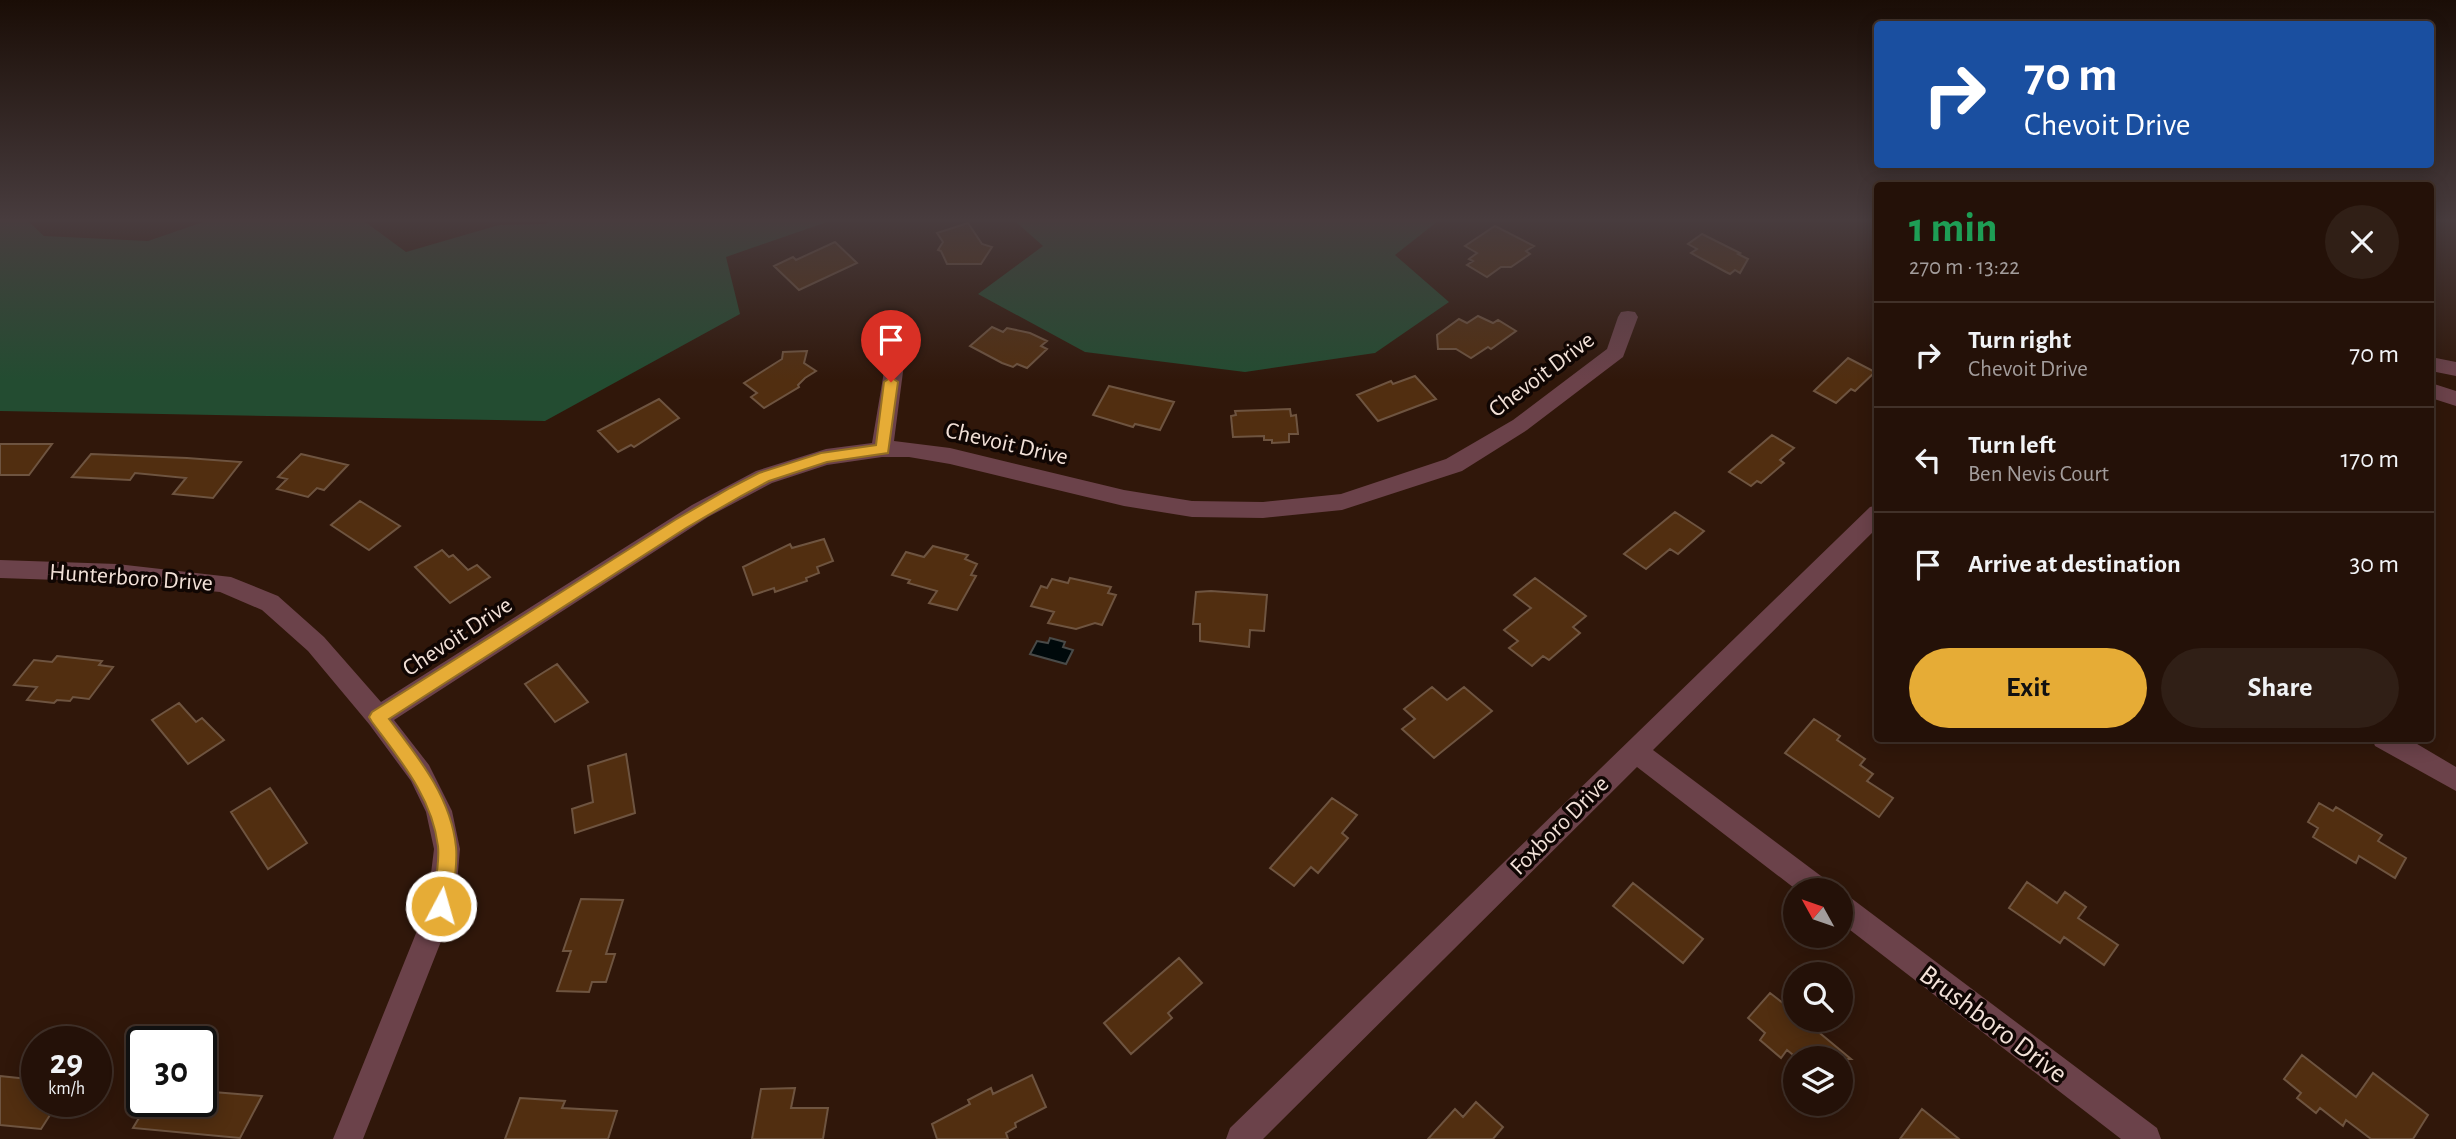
<!DOCTYPE html>
<html lang="en">
<head>
<meta charset="utf-8">
<style>
	:root { --surface:#241108; --page:#301f16; --text:#f1f3f6; --muted:#a39d9c; --line:#413129; --accent:#e6ac36 }
	body { margin:0; font-family:"Alegreya Sans",sans-serif; background:var(--page); color:var(--text); height:100vh; display:flex; flex-direction:column; font-size:26px; white-space:nowrap }
	* { box-sizing:border-box; margin:0 }
	p { font-size:23px; color:var(--muted) }
	.icon { flex:none; width:38px; height:38px; fill:none; stroke:currentColor; stroke-width:2; stroke-linecap:round; stroke-linejoin:round }
	.map { position:relative; flex:1; overflow:hidden }
	.panel { position:absolute; left:1874px; top:182px; width:560px; height:560px; display:flex; flex-direction:column; background:var(--surface); border-radius:7px; box-shadow:0 4px 18px #0003,0 0 0 2px var(--line) }
	.panel>* { flex:none }
	.banner { position:absolute; left:1874px; top:21px; width:560px; height:147px; border-radius:7px; box-shadow:0 4px 18px #0003,0 0 0 2px var(--line); background:#1a4fa0; color:#fff; overflow:hidden }
	.needle { width:46px; rotate:310deg }
	.controls { position:absolute; left:1783px; top:878px; display:grid; gap:14px }
	.controls a { display:grid; place-items:center; width:70px; height:70px; border-radius:50%; background:var(--surface); box-shadow:0 4px 18px #0003,0 0 0 2px var(--line); font-size:35px }
	.speed { position:absolute; left:21px; top:1026px; display:flex; gap:14px; font-size:35px; font-weight:700; text-align:center }
	.speed>* { display:grid; place-content:center; width:91px; height:91px; border-radius:50%; background:var(--surface); box-shadow:0 4px 18px #0003,0 0 0 2px var(--line); line-height:1 }
	.speed small { font-size:18px; font-weight:400 }
	.speed .limit { border:4px solid #111; border-radius:10px; background:#fff; color:#111 }
	.pin { position:absolute; display:grid; place-items:center; width:60px; height:60px; color:#fff; margin:-72px -30px; border-radius:50% 50% 50% 0; rotate:-45deg; box-shadow:0 0 7px #0007 }
	.pin .icon { rotate:45deg }
	.me { position:absolute; width:77px; margin:-38px; rotate:6deg; stroke-linejoin:round; filter:drop-shadow(0 0 5px #0008) }
	.turn { display:flex; align-items:center; gap:24px; height:147px; padding:0 35px; font-size:32px }
	.turn .icon { width:91px; height:91px; stroke-width:2.5 }
	.turn b { display:block; font-size:49px; line-height:60px }
	.round { display:grid; place-items:center; flex:none; width:74px; height:74px; border-radius:37px; background:var(--page) }
	.summary { display:flex; align-items:center; justify-content:space-between; height:119px; padding:0 35px }
	h1 { font-size:42px; font-weight:700; line-height:52px; color:#1e9e55 }
	.primary-button { display:flex; gap:14px; margin-top:auto; padding:14px 35px }
	.primary-button a { flex:1; height:80px; border-radius:42px; background:var(--accent); color:#111; font-size:28px; font-weight:700; line-height:80px; text-align:center }
	.primary-button a+a { background:var(--page); color:var(--text) }
	ul { padding:0; list-style:none }
	li { display:flex; align-items:center; gap:21px; height:105px; padding:0 35px; border-top:2px solid var(--line) }
	li div { flex:1 }
	li b { display:block; font-size:26px }
	li em { font-style:normal }
	.map>svg:first-child { display:block }
	.forest { fill:#234c31 }
	.water { fill:#00090b; stroke:#494a48; stroke-width:2 }
	.building { fill:#512e10; stroke:#6e5440; stroke-width:2 }
	.lines { fill:none; stroke-linecap:round; stroke-linejoin:round }
	.street { fill:#6b424a; fill-rule:evenodd }
	.route { fill:#e6ac36; stroke:#967023; stroke-width:2 }
	.labels { text-anchor:middle; stroke-width:7; stroke-linejoin:round; paint-order:stroke }
	.street-label { font-size:24px; fill:#f2e1d8; stroke:#100603 }
	.near-street-label { font-size:28px; fill:#f2e1d8; stroke:#100603 }
</style>
</head>
<body>
<div class="map">
<svg width="2456" height="1139" viewBox="0 0 2456 1139">
	<rect width="100%" height="100%" fill="#30170a"/>
	<path class="forest" d="M 0,221 L 28,221 L 44,236 L 148,241 L 206,221 L 364,221 L 406,252 L 499,225 L 546,224 L 548,221 L 830,221 L 726,257 L 740,314 L 545,421 L 0,411 Z
		M 1015,221 L 1438,221 L 1395,255 L 1449,302 L 1375,353 L 1245,372 L 1085,352 L 978,294 L 1043,246 Z"/>
	<path class="water" d="M 1050,638 L 1065,642 L 1063,647 L 1073,650 L 1066,664 L 1030,654 L 1037,641 L 1048,643 Z"/>
	<path class="building" d="M 968,223 L 982,244 L 992,247 L 981,264 L 947,264 L 941,251 L 938,250 L 943,242 L 937,233 Z
		M 1495,226 L 1534,246 L 1526,251 L 1530,254 L 1511,267 L 1501,267 L 1487,277 L 1467,265 L 1473,261 L 1469,259 L 1477,253 L 1465,246 Z
		M 1702,234 L 1740,253 L 1738,254 L 1748,259 L 1740,273 L 1735,270 L 1730,274 L 1726,272 L 1691,253 L 1697,249 L 1688,244 Z
		M 835,242 L 857,263 L 799,290 L 774,266 L 793,257 L 796,260 Z
		M 1478,316 L 1493,323 L 1498,320 L 1516,331 L 1491,349 L 1488,347 L 1471,358 L 1456,349 L 1438,349 L 1437,335 L 1459,319 L 1467,323 Z
		M 992,327 L 1003,332 L 1007,328 L 1030,333 L 1047,341 L 1041,346 L 1047,349 L 1027,368 L 1017,364 L 1013,367 L 1002,363 L 970,346 Z
		M 807,351 L 804,363 L 816,371 L 805,378 L 798,385 L 799,387 L 764,408 L 751,397 L 757,393 L 744,383 L 782,359 L 783,352 Z
		M 1848,358 L 1875,372 L 1855,391 L 1851,389 L 1836,403 L 1814,391 Z
		M 1415,376 L 1436,399 L 1378,421 L 1357,395 L 1391,381 L 1393,384 Z
		M 1109,386 L 1174,402 L 1160,430 L 1135,424 L 1133,427 L 1093,415 Z
		M 659,399 L 679,418 L 634,447 L 631,445 L 618,452 L 598,431 Z
		M 1290,409 L 1291,416 L 1296,415 L 1298,434 L 1289,434 L 1289,442 L 1272,443 L 1272,440 L 1264,440 L 1264,436 L 1233,437 L 1231,416 L 1236,415 L 1235,411 Z
		M 1772,435 L 1794,448 L 1780,460 L 1784,463 L 1761,483 L 1757,481 L 1751,486 L 1729,472 Z
		M 0,444 L 52,444 L 29,475 L 0,475 Z
		M 91,454 L 187,458 L 241,462 L 213,498 L 173,494 L 186,478 L 135,473 L 130,480 L 72,477 Z
		M 301,454 L 348,465 L 324,490 L 317,488 L 308,497 L 277,489 L 287,479 L 278,477 Z
		M 360,501 L 400,526 L 369,550 L 331,525 Z
		M 1675,512 L 1704,531 L 1678,554 L 1670,549 L 1646,569 L 1624,554 Z
		M 824,539 L 833,561 L 817,567 L 819,573 L 806,578 L 807,581 L 775,592 L 774,588 L 753,595 L 743,567 L 790,544 L 792,548 Z
		M 933,546 L 968,555 L 965,559 L 977,564 L 971,575 L 976,576 L 957,610 L 929,603 L 937,591 L 908,583 L 910,580 L 892,575 L 906,552 L 924,557 Z
		M 442,550 L 449,557 L 453,555 L 468,570 L 477,565 L 490,577 L 450,603 L 415,567 Z
		M 1070,578 L 1111,587 L 1108,593 L 1116,595 L 1102,625 L 1095,623 L 1076,629 L 1048,623 L 1054,612 L 1031,606 L 1041,586 L 1047,588 L 1052,579 L 1068,583 Z
		M 1535,578 L 1586,616 L 1573,627 L 1580,633 L 1549,660 L 1543,656 L 1532,666 L 1509,648 L 1518,641 L 1504,630 L 1531,608 L 1514,595 Z
		M 1211,591 L 1267,595 L 1264,631 L 1250,630 L 1249,647 L 1200,641 L 1200,624 L 1193,624 L 1196,592 Z
		M 57,656 L 102,661 L 99,665 L 113,667 L 89,699 L 73,697 L 70,701 L 57,700 L 54,703 L 27,700 L 37,687 L 14,685 L 34,660 L 52,662 Z
		M 557,664 L 588,702 L 555,722 L 525,684 Z
		M 1432,687 L 1447,700 L 1464,687 L 1492,711 L 1434,758 L 1402,729 L 1415,719 L 1404,709 Z
		M 179,703 L 196,722 L 202,718 L 224,740 L 188,764 L 152,720 Z
		M 1814,719 L 1840,736 L 1837,740 L 1865,759 L 1860,765 L 1873,774 L 1867,781 L 1893,798 L 1879,817 L 1785,753 Z
		M 626,754 L 635,813 L 575,833 L 572,809 L 593,802 L 588,766 Z
		M 270,788 L 307,843 L 268,869 L 231,812 Z
		M 1332,798 L 1357,815 L 1342,833 L 1348,838 L 1318,873 L 1311,867 L 1294,886 L 1270,868 Z
		M 2319,803 L 2333,811 L 2336,807 L 2382,835 L 2378,841 L 2406,858 L 2395,878 L 2359,856 L 2356,863 L 2313,837 L 2318,828 L 2308,822 Z
		M 2027,882 L 2057,903 L 2065,892 L 2086,907 L 2078,918 L 2118,945 L 2104,965 L 2064,937 L 2060,943 L 2009,908 Z
		M 1633,883 L 1703,939 L 1683,963 L 1613,906 Z
		M 581,899 L 623,900 L 606,954 L 615,954 L 606,982 L 592,982 L 589,992 L 557,991 L 571,951 L 563,951 Z
		M 1179,958 L 1202,983 L 1168,1013 L 1172,1018 L 1131,1054 L 1104,1023 Z
		M 1770,993 L 1796,1013 L 1796,1020 L 1804,1020 L 1851,1059 L 1798,1059 L 1787,1050 L 1781,1058 L 1760,1040 L 1765,1033 L 1748,1018 Z
		M 2302,1055 L 2356,1097 L 2373,1073 L 2428,1115 L 2413,1139 L 2371,1139 L 2346,1120 L 2343,1126 L 2320,1108 L 2316,1113 L 2297,1098 L 2301,1093 L 2284,1079 Z
		M 1032,1075 L 1046,1107 L 1015,1123 L 1016,1127 L 1006,1133 L 1008,1139 L 937,1139 L 932,1124 L 970,1104 L 968,1100 L 991,1088 L 993,1094 Z
		M 0,1076 L 37,1080 L 37,1101 L 59,1101 L 41,1129 L 0,1125 Z
		M 795,1088 L 791,1108 L 828,1108 L 823,1139 L 752,1139 L 761,1089 Z
		M 201,1091 L 262,1096 L 240,1138 L 133,1128 L 149,1101 L 201,1101 Z
		M 520,1098 L 565,1101 L 562,1108 L 617,1111 L 608,1139 L 505,1139 Z
		M 1476,1102 L 1503,1127 L 1493,1139 L 1428,1139 L 1455,1109 L 1463,1117 Z
		M 1922,1109 L 1959,1139 L 1900,1139 Z"/>
	<g class="lines">
		<path class="street" d="M 1628,311 L 1635,312 L 1638,317 L 1623,357 L 1527,430 L 1462,471 L 1342,510 L 1263,518 L 1192,517 L 1124,506 L 950,464 L 909,457 L 882,457 L 827,465 L 772,483 L 708,517 L 394,720 L 429,765 L 452,811 L 460,849 L 455,906 L 363,1139 L 333,1139 L 427,906 L 434,849 L 426,812 L 411,781 L 369,724 L 308,651 L 262,610 L 220,592 L 117,582 L 0,578 L 0,560 L 117,564 L 231,577 L 278,596 L 324,637 L 381,702 L 692,505 L 756,471 L 826,449 L 872,443 L 890,336 L 904,336 L 907,341 L 894,441 L 950,448 L 1124,490 L 1192,501 L 1263,502 L 1341,494 L 1446,459 L 1513,420 L 1607,349 L 1618,317 L 1621,312 Z
			M 2431,357 L 2456,362 L 2456,376 L 2431,371 Z
			M 2431,383 L 2456,391 L 2456,406 L 2431,398 Z
			M 1878,505 L 1878,527 L 1653,750 L 1829,882 L 1832,891 L 1798,891 L 1637,767 L 1263,1139 L 1226,1139 L 1230,1128 L 1870,507 Z
			M 2372,738 L 2407,738 L 2456,767 L 2456,791 L 2375,746 Z
			M 1841,894 L 1851,898 L 2157,1128 L 2161,1139 L 2121,1139 L 1841,923 Z"/>
	</g>
	<linearGradient id="sky" x2="0" y2="1"><stop stop-color="#1a0d06"/><stop offset="0.58" stop-color="#483c3e"/><stop offset="1" stop-color="#483c3e" stop-opacity="0"/></linearGradient>
	<rect width="2456" height="380" fill="url(#sky)"/>
	<path class="route" d="M 891,377 L 898,382 L 888,453 L 827,462 L 769,481 L 741,496 L 686,528 L 389,719 C 418,757 451,797 456,847 C 458,866 453,888 451,906 L 448,913 L 441,915 L 434,913 L 432,906 C 434,888 440,865 438,846 C 432,797 400,760 372,722 L 369,717 L 372,712 L 675,520 L 730,488 L 759,473 L 821,453 L 876,445 L 884,382 Z"/>
	<g class="labels">
		<g class="street-label">
			<text transform="translate(1541 374) rotate(-37)" y="8">Chevoit Drive</text>
			<text transform="translate(1007 443) rotate(13)" y="8">Chevoit Drive</text>
			<text transform="translate(131 577) rotate(4)" y="8">Hunterboro Drive</text>
			<text transform="translate(457 636) rotate(-33)" y="8">Chevoit Drive</text>
			<text transform="translate(1559 825) rotate(-45)" y="8">Foxboro Drive</text>
		</g>
		<g class="near-street-label">
			<text transform="translate(1994 1023) rotate(37)" y="10">Brushboro Drive</text>
		</g>
	</g>
</svg>
<div class="controls">
<a><svg class="needle" viewBox="-14 -14 28 28"><path d="M0-13l5 13h-10z" fill="#e53935"/><path d="M0 13l5-13h-10z" fill="#a39d9c"/></svg></a>
<a><svg class="icon" aria-label="search" viewBox="0 0 24 24"><circle cx="10" cy="10" r="6"/><path d="M15 15l6 6"/></svg></a>
<a><svg class="icon" aria-label="layers" viewBox="0 0 24 24"><path d="M12 4l9 5-9 5-9-5zM3 14l9 5 9-5"/></svg></a>
</div>
<div class="speed"><div>29<small>km/h</small></div><div class="limit">30</div></div>
<div class="pin" style="left:891px;top:382px;background:#d93025"><svg class="icon" aria-label="arrive" viewBox="0 0 24 24"><path d="M6 21V4h12l-3 4 3 4H6"/></svg></div>
<svg class="me" style="left:441px;top:906px" viewBox="-20 -20 40 40"><circle r="17" fill="#e6ac36" stroke="#fff" stroke-width="3"/><path d="M0-11L8 9 0 5-8 9z" fill="#fff"/></svg>
<div class="banner">
<div class="turn"><svg class="icon" aria-label="right" viewBox="0 0 24 24"><path d="M7 20v-9h11M14 6l5 5-5 5"/></svg><div><b>70 m</b>Chevoit Drive</div></div>
</div>
<section class="panel">
<div class="summary"><div><h1>1 min</h1><p>270 m · 13:22</p></div><a class="round"><svg class="icon" aria-label="close" viewBox="0 0 24 24"><path d="M6 6l12 12M18 6L6 18"/></svg></a></div>
<ul>
<li><svg class="icon" aria-label="right" viewBox="0 0 24 24"><path d="M7 20v-9h11M14 6l5 5-5 5"/></svg><div><b>Turn right</b><p>Chevoit Drive</p></div><em>70 m</em></li>
<li><svg class="icon" aria-label="left" viewBox="0 0 24 24"><path d="M17 20v-9H6M10 6l-5 5 5 5"/></svg><div><b>Turn left</b><p>Ben Nevis Court</p></div><em>170 m</em></li>
<li><svg class="icon" aria-label="arrive" viewBox="0 0 24 24"><path d="M6 21V4h12l-3 4 3 4H6"/></svg><div><b>Arrive at destination</b></div><em>30 m</em></li>
</ul>
<div class="primary-button"><a>Exit</a><a>Share</a></div>
</section>
</div>
</body>
</html>
